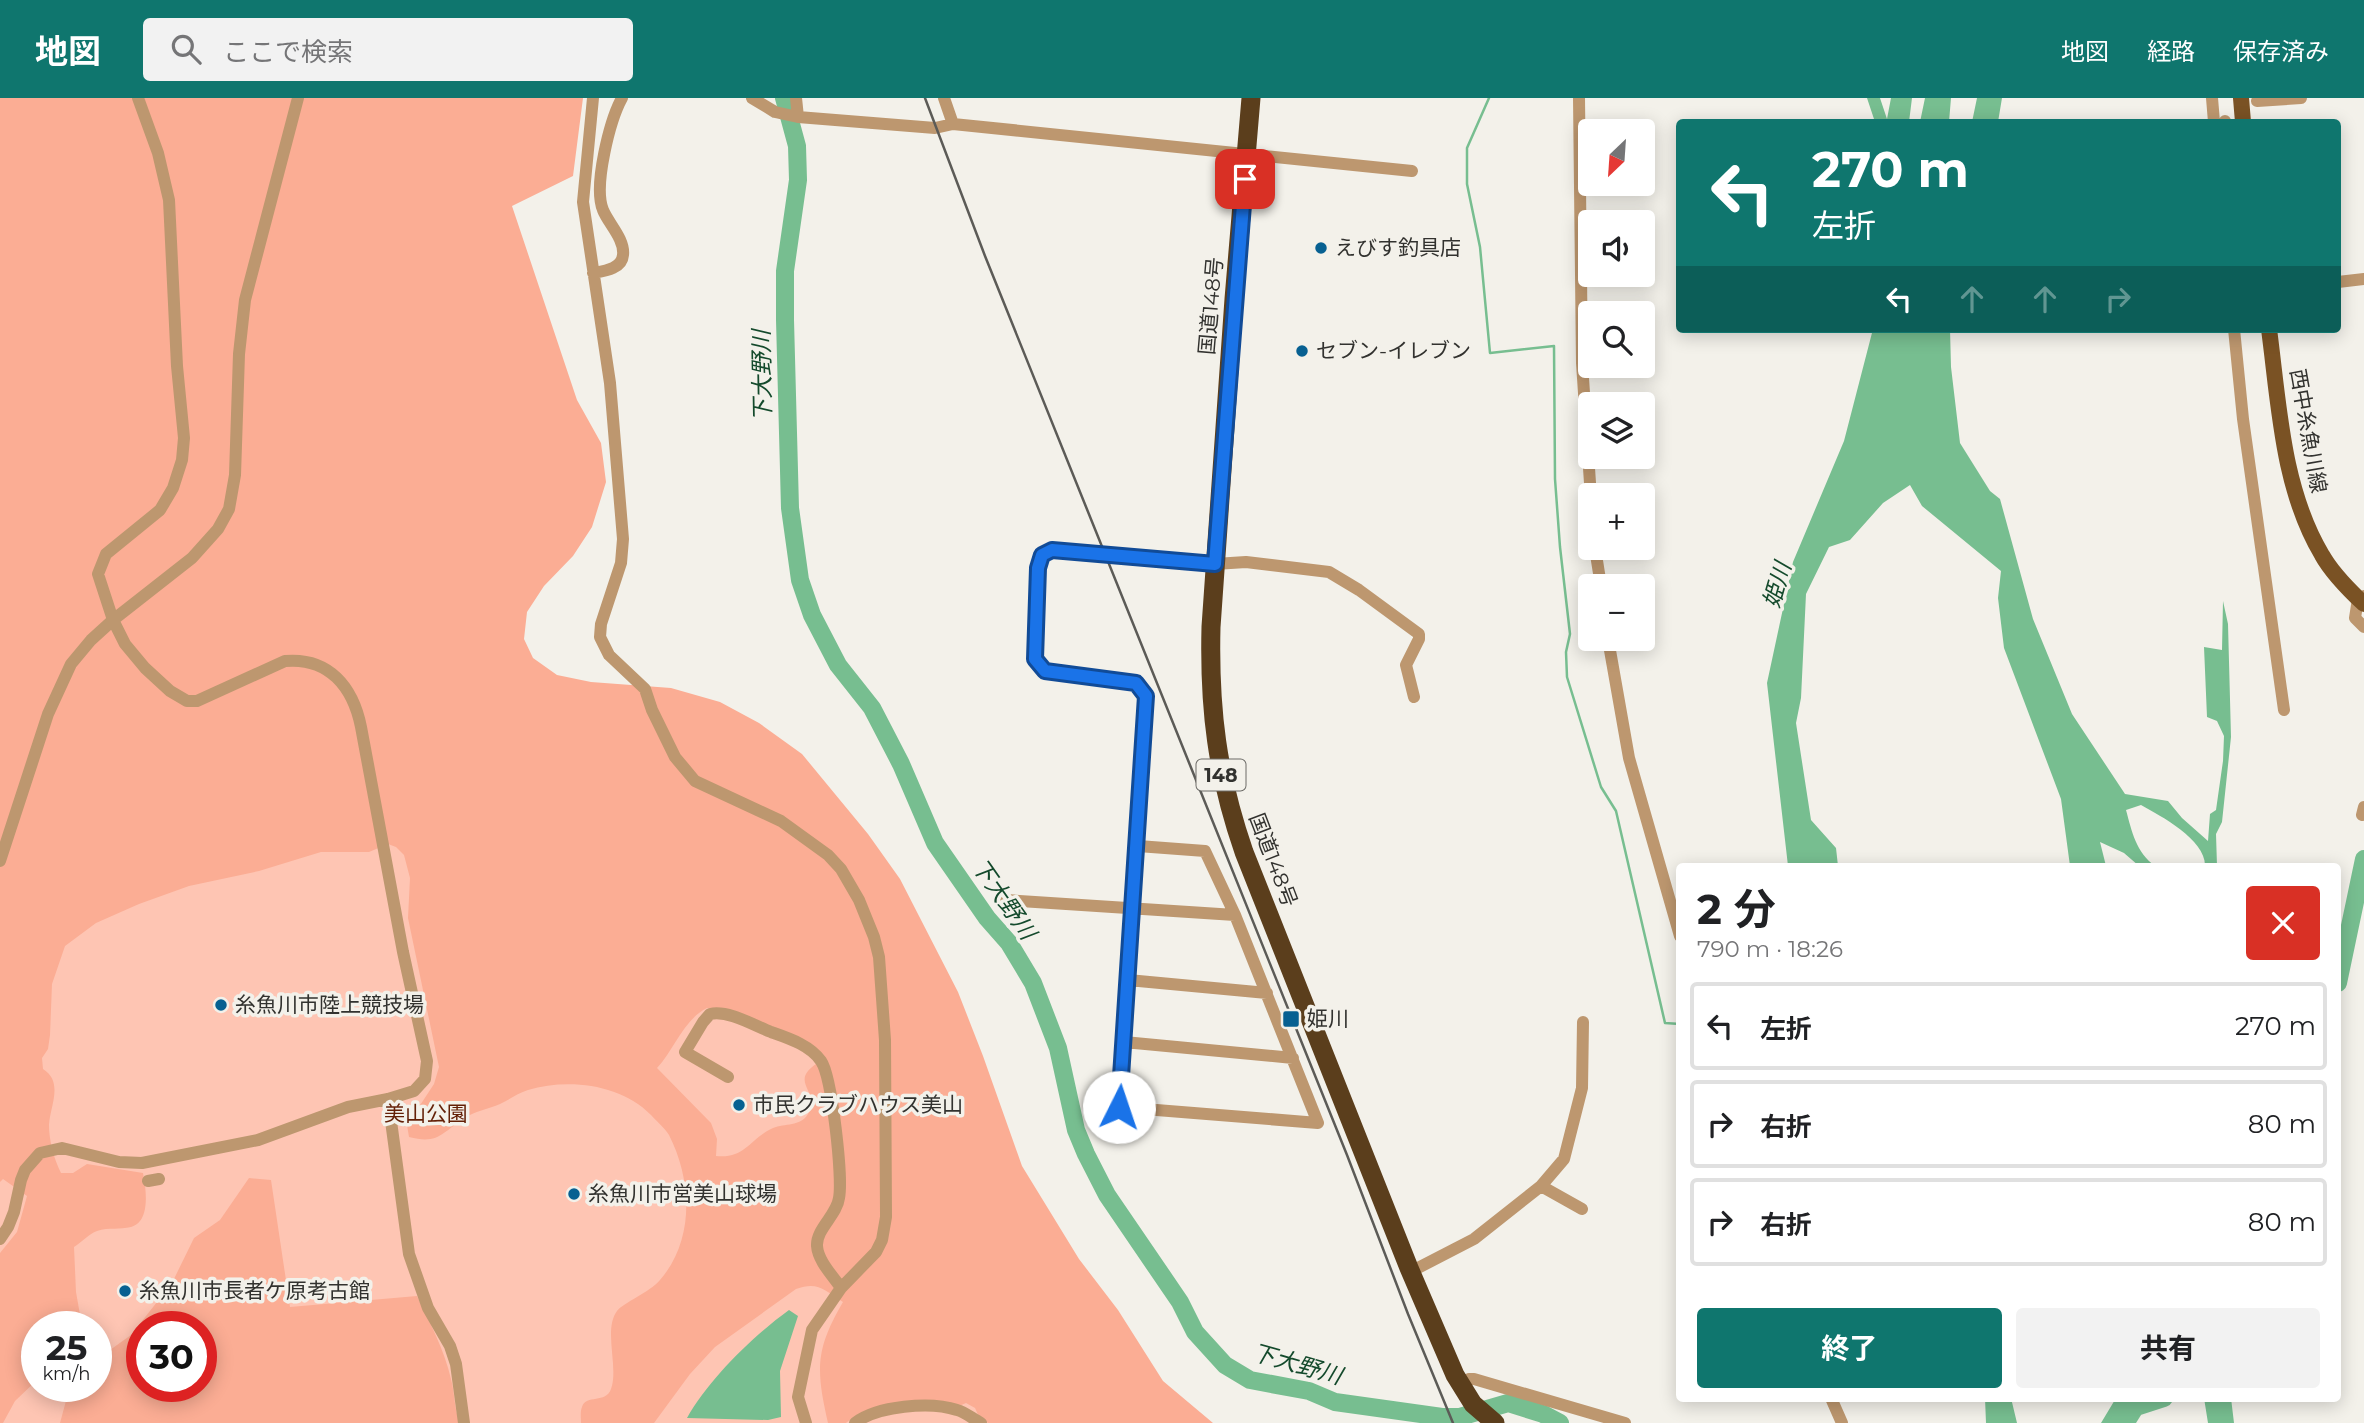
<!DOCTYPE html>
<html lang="ja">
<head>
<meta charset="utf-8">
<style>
	:root { --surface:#fff; --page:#f2f2f2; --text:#202124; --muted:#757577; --line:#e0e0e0; --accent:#0f766e }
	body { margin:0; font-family:Montserrat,"Noto Sans JP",sans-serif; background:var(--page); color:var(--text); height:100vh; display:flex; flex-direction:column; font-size:26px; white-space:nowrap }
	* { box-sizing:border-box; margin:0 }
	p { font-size:23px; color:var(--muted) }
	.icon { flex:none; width:38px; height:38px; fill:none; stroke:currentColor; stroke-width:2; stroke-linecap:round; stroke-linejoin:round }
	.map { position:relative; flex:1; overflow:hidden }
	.sheet { position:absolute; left:1676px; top:765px; width:665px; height:539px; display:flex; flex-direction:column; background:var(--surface); border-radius:7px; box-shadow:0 4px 18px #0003 }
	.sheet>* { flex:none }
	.top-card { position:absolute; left:1676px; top:21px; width:665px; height:214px; border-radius:7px; box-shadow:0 4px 18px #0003; background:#0f766e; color:#fff; overflow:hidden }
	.needle { width:46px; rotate:205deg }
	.buttons { position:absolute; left:1578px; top:21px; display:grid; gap:14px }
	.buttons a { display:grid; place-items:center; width:77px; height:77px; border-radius:7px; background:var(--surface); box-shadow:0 4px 18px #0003; font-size:35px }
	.speed { position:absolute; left:21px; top:1213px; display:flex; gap:14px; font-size:35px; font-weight:700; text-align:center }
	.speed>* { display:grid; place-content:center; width:91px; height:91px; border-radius:50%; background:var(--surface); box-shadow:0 4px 18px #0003; line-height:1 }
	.speed small { font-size:18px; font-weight:400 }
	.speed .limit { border:10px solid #d22; background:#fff; color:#111 }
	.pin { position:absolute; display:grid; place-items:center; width:60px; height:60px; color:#fff; margin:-30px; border-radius:14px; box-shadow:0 4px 10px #0006 }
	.me { position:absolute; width:77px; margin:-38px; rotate:4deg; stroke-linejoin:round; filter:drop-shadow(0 0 5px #0008) }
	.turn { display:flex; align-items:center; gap:24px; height:147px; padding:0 21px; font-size:32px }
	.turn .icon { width:91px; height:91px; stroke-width:2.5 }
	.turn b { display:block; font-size:49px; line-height:60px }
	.lanes { display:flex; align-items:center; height:66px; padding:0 21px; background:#0003; justify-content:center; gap:35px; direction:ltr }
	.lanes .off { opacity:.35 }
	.round { display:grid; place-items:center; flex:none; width:74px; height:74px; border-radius:7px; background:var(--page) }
	.headline { display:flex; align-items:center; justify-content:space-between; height:119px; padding:0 21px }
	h1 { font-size:42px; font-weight:700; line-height:52px }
	.action { display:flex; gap:14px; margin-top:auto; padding:14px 21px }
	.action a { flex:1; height:80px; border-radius:7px; background:var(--accent); color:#fff; font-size:28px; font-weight:700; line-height:80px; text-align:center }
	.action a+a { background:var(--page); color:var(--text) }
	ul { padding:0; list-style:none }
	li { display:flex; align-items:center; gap:21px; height:88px; margin:0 14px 10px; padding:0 7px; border:4px solid var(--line); border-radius:7px }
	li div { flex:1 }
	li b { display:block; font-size:26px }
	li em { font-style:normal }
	header { display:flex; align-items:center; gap:42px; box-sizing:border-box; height:98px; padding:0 35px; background:var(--accent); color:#fff }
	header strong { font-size:33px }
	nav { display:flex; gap:38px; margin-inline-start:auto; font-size:24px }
	.search { width:490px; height:63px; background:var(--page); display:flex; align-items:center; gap:18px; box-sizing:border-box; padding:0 24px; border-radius:7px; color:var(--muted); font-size:26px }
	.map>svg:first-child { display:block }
	.green { fill:#fec5b3; fill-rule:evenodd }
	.forest { fill:#fbad94; fill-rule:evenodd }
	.water { fill:#77be90 }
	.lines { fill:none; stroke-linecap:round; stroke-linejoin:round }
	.stream { stroke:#77be90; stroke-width:2.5 }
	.river { stroke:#77be90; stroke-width:18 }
	.minor { stroke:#bd976f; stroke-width:12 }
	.major { stroke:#7a5224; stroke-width:16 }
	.highway { stroke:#5b3e1c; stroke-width:19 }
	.rail { stroke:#5c5b57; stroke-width:2.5 }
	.route-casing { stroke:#114b97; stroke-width:18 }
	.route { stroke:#1a73e8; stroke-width:12 }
	.poi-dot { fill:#076091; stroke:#f3f1ea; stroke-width:2.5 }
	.labels { text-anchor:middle; stroke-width:7; stroke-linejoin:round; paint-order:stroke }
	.shield { fill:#f3f1ea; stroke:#6c6b67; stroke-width:2 }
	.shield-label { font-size:19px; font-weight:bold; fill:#32322f }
	.poi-label { font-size:21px; fill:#32322f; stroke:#f3f1ea; text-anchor:start }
	.street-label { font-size:21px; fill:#32322f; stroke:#f3f1ea }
	.park-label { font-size:21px; fill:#631f06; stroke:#f3f1ea }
	.water-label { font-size:23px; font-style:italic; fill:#144a2c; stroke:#f3f1ea }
</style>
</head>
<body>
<header>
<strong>地図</strong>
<div class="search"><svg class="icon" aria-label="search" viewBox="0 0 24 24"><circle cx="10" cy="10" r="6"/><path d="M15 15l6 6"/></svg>ここで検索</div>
<nav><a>地図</a><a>経路</a><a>保存済み</a></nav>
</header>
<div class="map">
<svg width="2364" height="1325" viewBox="0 0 2364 1325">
	<rect width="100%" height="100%" fill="#f3f1ea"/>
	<path class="green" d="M 236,429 L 763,800 L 993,1325 L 0,1325 L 0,785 ZM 37,1228 L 96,1228 L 96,1288 L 37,1288 ZM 142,1228 L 201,1228 L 201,1288 L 142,1288 Z"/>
	<path class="forest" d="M 0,0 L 583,0 L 573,78 L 512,108 L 577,302 L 601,345 L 606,384 L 592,429 L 573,458 L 544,488 L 527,514 L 524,541 L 533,560 L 557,577 L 591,584 L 671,590 L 720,604 L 759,625 L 802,656 L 868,736 L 900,781 L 958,894 L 983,958 L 1022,1068 L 1079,1161 L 1118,1212 L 1163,1283 L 1213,1325 L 988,1325 L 979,1319 L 975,1310 L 966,1305 L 959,1308 C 923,1308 876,1300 846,1325 L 828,1325 C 816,1272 815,1252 843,1204 C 824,1192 818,1183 796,1191 L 715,1249 L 690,1276 L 654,1325 L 581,1325 C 581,1321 580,1313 582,1309 C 586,1296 606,1306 611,1291 C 619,1269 603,1232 617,1213 C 623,1205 650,1194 660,1182 C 695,1142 692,1082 669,1037 C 665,1030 657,1024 651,1017 C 621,986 568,980 528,992 C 518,995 509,1002 500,1006 C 489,1011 475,1013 465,1020 C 442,1034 439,1047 409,1039 L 407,1027 L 434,986 L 439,969 L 408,820 L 410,780 L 404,757 L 396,749 L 388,746 L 369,754 L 321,754 L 259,773 L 189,788 L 139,806 L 96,825 L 65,848 L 52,886 L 50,937 L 48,951 L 42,960 L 43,971 C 64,984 50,1008 49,1027 C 49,1043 54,1061 61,1075 L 73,1075 L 87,1066 L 143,1075 C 146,1090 151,1124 131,1129 C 120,1132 109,1129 97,1133 C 89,1136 82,1144 74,1149 L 76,1194 L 82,1228 L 37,1228 L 37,1282 L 15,1303 L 3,1325 L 0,1325 L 0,1155 L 17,1134 L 27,1098 L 3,1081 L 0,1084 ZM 707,910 L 721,912 L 824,961 C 783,984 822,990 808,1016 C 800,1029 785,1025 773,1030 C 750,1040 746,1061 716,1058 L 717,1041 L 711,1025 L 657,970 C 674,952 684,921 707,910 Z
		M 249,1080 L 271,1082 L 290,1209 L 417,1198 C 430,1225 444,1251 451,1281 C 455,1296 454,1311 460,1325 L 60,1325 L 70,1288 L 96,1288 L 96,1242 L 110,1252 L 131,1237 L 172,1185 L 194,1140 L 220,1122 ZM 142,1228 L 201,1228 L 201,1288 L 142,1288 Z"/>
	<path class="water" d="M 1867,0 L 1880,0 L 1887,21 L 1891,0 L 1912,0 L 1909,24 L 1875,24 Z
		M 1925,0 L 1951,0 L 1949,24 L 1920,24 Z
		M 1977,0 L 2002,0 L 1998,24 L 1972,24 Z
		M 1873,231 L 1950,231 L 1951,269 L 1960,345 L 1990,393 L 2000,401 L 2033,521 L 2072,616 L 2125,696 L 2168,703 L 2182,720 L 2208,743 L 2210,716 L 2216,712 L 2223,663 L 2224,638 L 2217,623 L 2207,619 L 2204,549 L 2222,552 L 2223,503 L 2228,526 L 2231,639 L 2222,724 L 2216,736 L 2217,768 L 2205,768 C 2206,742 2161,718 2141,707 L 2126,712 C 2132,734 2136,754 2155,768 L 2139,768 L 2124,755 L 2100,744 L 2106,768 L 2070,768 L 2061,701 L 2004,550 L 1998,500 L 2001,473 L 1922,408 L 1910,387 L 1883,405 L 1850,442 L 1829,449 L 1806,496 L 1801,600 L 1796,625 L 1811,722 L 1836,750 L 1838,768 L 1788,768 L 1767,585 L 1793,464 L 1844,343 Z
		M 789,1212 L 798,1218 L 780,1273 L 781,1319 L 768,1322 L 687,1320 C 709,1281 753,1238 789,1212 Z
		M 1985,1300 L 2011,1300 L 2017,1325 L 1986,1325 Z
		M 2116,1300 L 2143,1300 L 2141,1317 L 2136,1325 L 2101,1325 Z
		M 2204,1300 L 2231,1300 L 2234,1325 L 2208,1325 Z"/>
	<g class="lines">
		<path class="stream" d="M 1489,0 L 1467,50 L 1467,86 L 1480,149 L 1490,255 L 1554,248 L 1555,381 L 1560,449 L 1570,536 L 1566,554 L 1567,579 L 1601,689 L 1616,713 L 1665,925 L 1680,926"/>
		<path class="river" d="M 784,0 L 797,48 L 798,82 L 785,173 L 785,222 L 790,410 L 800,482 L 812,517 L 838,567 L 872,610 L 901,666 L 935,745 L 987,820 L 1009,845 L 1033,885 L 1058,950 L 1076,1032 L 1086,1056 L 1107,1097 L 1180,1204 L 1195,1234 L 1225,1267 L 1250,1282 L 1309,1293 L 1335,1304 L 1442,1319 L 1460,1319 L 1508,1305 L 1543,1316 L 1560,1325
			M 2338,885 L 2364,761
			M 2118,1325 L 2127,1312 L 2164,1300"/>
		<path class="minor" d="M 593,0 L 583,104 L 610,285 L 623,441 L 621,465 L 601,526 L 600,539 L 609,557 L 645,591 L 652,612 L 675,659 L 695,683 L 781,723 L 828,757 L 841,771 L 859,802 L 874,839 L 879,859 L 885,942 L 886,1119 L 882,1142 L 876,1154 L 841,1190 L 812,1232 L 798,1299 L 806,1325
			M 752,0 L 775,14 L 798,19 L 935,30 L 953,26 L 1412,73
			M 796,0 L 798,19
			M 944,0 L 953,26
			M 1579,0 L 1582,265 L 1591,400
			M 2212,0 L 2214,24
			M 2257,3 L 2301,0
			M 2225,24 L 2225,23
			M 593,175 C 604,173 622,171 623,157 C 625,141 608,125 603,112 C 593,88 610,22 622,0
			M 2338,184 L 2364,181
			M 2234,231 L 2243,321 L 2284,612
			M 1595,450 L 1601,488
			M 2364,498 L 2358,501 L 2355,520 L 2364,529
			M 1608,541 L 1629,660 L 1680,838
			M 2362,717 L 2364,709
			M 1138,748 L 1205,753 L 1235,817 L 1318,1025 L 1119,1009 L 1146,598 L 1136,585 L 1045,573 L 1035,561 L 1038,470 L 1042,457 L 1052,451 L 1215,466 L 1246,464 L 1329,474 L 1359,492 L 1419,536 L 1419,541 L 1406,567 L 1414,599
			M 0,763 L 48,616 L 71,566 L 91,542 L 113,522 L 192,460 L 218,431 L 229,411 L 235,377 L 239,256 L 245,202 L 298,0
			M 1006,802 L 1235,817
			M 1128,882 L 1267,895
			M 1124,944 L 1293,960
			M 728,979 L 685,954 L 703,924 L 710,916 C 729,912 753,927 771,934 C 788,940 810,947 821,963 C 832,979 843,1080 839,1100 C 837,1117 816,1131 817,1148 C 818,1163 833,1178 841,1190
			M 388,1001 L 409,1156 L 428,1210 L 450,1248 L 456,1266 L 464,1325
			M 148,1083 L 159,1081
			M 1541,1088 L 1582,1111
			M 0,1141 L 8,1129 L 14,1114 L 21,1082 L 25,1072 L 40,1055 L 62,1050 L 119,1064 L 142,1065 L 258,1042 L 348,1009 L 388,1001 L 414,993 L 425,981 L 427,963 L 403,854 L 361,629 C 353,589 329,559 285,563 L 197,603 L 187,603 L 170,593 L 145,570 L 125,546 L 113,522 L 98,476 L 106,456 L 160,412 L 173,390 L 182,362 L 184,340 L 177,268 L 169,102 L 158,55 L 138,0
			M 1410,1174 L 1474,1141 L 1541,1088 L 1564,1061 L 1582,990 L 1583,924
			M 1460,1287 L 1469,1281 L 1474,1281 L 1625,1325
			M 1831,1300 L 1842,1325
			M 855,1325 C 877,1308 930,1303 957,1312 C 965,1314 973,1321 981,1325"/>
		<path class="major" d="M 2241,0 L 2243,24
			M 2269,231 C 2279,306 2282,390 2322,457 C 2332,475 2349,492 2364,506"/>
		<path class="highway" d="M 1251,0 L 1234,201 L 1211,529 C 1209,611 1217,676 1244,754 L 1409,1170 L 1455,1277 L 1473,1306 L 1495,1325"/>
		<path class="rail" d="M 925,0 L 985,158 L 1347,1057 L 1408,1216 L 1453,1325"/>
	</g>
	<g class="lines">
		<defs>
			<path id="route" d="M 1119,1009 L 1146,598 L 1136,585 L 1045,573 L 1035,561 L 1038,470 L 1042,457 L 1052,452 L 1215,466 L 1245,81"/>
		</defs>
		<use href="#route" class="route-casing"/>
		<use href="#route" class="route"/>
	</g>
	<g class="poi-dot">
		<circle cx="1321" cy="150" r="7"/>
		<circle cx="1302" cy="253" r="7"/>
		<circle cx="221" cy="907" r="7"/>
		<rect x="1282" y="912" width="18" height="18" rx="3.5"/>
		<circle cx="739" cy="1007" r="7"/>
		<circle cx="574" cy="1096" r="7"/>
		<circle cx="125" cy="1193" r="7"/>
	</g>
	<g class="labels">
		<rect class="shield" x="1196.5" y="661.5" width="49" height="31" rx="5"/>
		<g class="shield-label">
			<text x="1221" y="684">148</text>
		</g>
		<g class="poi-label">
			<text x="1335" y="157">えびす釣具店</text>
			<text x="1316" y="260">セブン-イレブン</text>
			<text x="235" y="914">糸魚川市陸上競技場</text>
			<text x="1307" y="928">姫川</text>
			<text x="753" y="1014">市民クラブハウス美山</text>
			<text x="588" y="1103">糸魚川市営美山球場</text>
			<text x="139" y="1200">糸魚川市長者ケ原考古館</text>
		</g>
		<g class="street-label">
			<text transform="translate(1211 208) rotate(-85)" y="7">国道148号</text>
			<text transform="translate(2308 333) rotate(80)" y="7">西中糸魚川線</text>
			<text transform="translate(1273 762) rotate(69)" y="7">国道148号</text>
		</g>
		<g class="park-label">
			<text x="426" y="1023">美山公園</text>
		</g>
		<g class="water-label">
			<text transform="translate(762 278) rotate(-91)" y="8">下大野川</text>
			<text transform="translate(1777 487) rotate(-74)" y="8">姫川</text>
			<text transform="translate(1004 801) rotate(55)" y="8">下大野川</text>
			<text transform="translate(1297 1266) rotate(16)" y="8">下大野川</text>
		</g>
	</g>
</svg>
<div class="buttons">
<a><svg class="needle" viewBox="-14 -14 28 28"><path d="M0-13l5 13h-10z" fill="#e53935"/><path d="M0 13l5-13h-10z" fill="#757577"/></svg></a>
<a><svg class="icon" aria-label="sound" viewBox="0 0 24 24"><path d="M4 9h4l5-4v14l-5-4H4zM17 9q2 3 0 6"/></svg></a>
<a><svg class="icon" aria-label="search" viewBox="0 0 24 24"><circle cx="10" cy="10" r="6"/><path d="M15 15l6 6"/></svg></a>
<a><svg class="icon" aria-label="layers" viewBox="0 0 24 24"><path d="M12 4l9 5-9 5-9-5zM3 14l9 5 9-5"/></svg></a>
<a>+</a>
<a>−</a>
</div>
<div class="speed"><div>25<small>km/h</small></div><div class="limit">30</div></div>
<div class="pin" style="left:1245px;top:81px;background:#d93025"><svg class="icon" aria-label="arrive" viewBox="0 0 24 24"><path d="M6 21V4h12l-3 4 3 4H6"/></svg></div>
<svg class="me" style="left:1119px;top:1009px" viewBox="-20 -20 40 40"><circle r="19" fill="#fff"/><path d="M0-13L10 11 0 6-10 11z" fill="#1a73e8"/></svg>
<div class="top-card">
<div class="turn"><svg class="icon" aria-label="left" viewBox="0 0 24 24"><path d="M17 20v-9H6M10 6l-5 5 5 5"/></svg><div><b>270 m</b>左折</div></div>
<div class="lanes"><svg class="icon" aria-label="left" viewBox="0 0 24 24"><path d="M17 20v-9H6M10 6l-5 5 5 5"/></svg><svg class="icon off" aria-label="ahead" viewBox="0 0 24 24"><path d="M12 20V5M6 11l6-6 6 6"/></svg><svg class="icon off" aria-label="ahead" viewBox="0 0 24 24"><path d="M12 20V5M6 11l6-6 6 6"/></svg><svg class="icon off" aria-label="right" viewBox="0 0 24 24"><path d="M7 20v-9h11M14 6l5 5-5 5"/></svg></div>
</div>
<section class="sheet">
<div class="headline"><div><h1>2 分</h1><p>790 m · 18:26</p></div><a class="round" style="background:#d93025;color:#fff"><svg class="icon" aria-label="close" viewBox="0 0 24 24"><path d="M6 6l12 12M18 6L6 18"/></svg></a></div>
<ul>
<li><svg class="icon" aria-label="left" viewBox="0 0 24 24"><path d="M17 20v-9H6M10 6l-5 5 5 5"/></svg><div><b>左折</b></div><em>270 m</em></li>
<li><svg class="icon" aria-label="right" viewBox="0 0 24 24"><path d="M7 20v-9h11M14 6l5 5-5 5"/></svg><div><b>右折</b></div><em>80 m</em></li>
<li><svg class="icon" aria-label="right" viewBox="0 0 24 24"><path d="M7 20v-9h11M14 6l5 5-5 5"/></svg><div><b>右折</b></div><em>80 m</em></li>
</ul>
<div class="action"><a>終了</a><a>共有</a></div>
</section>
</div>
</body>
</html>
